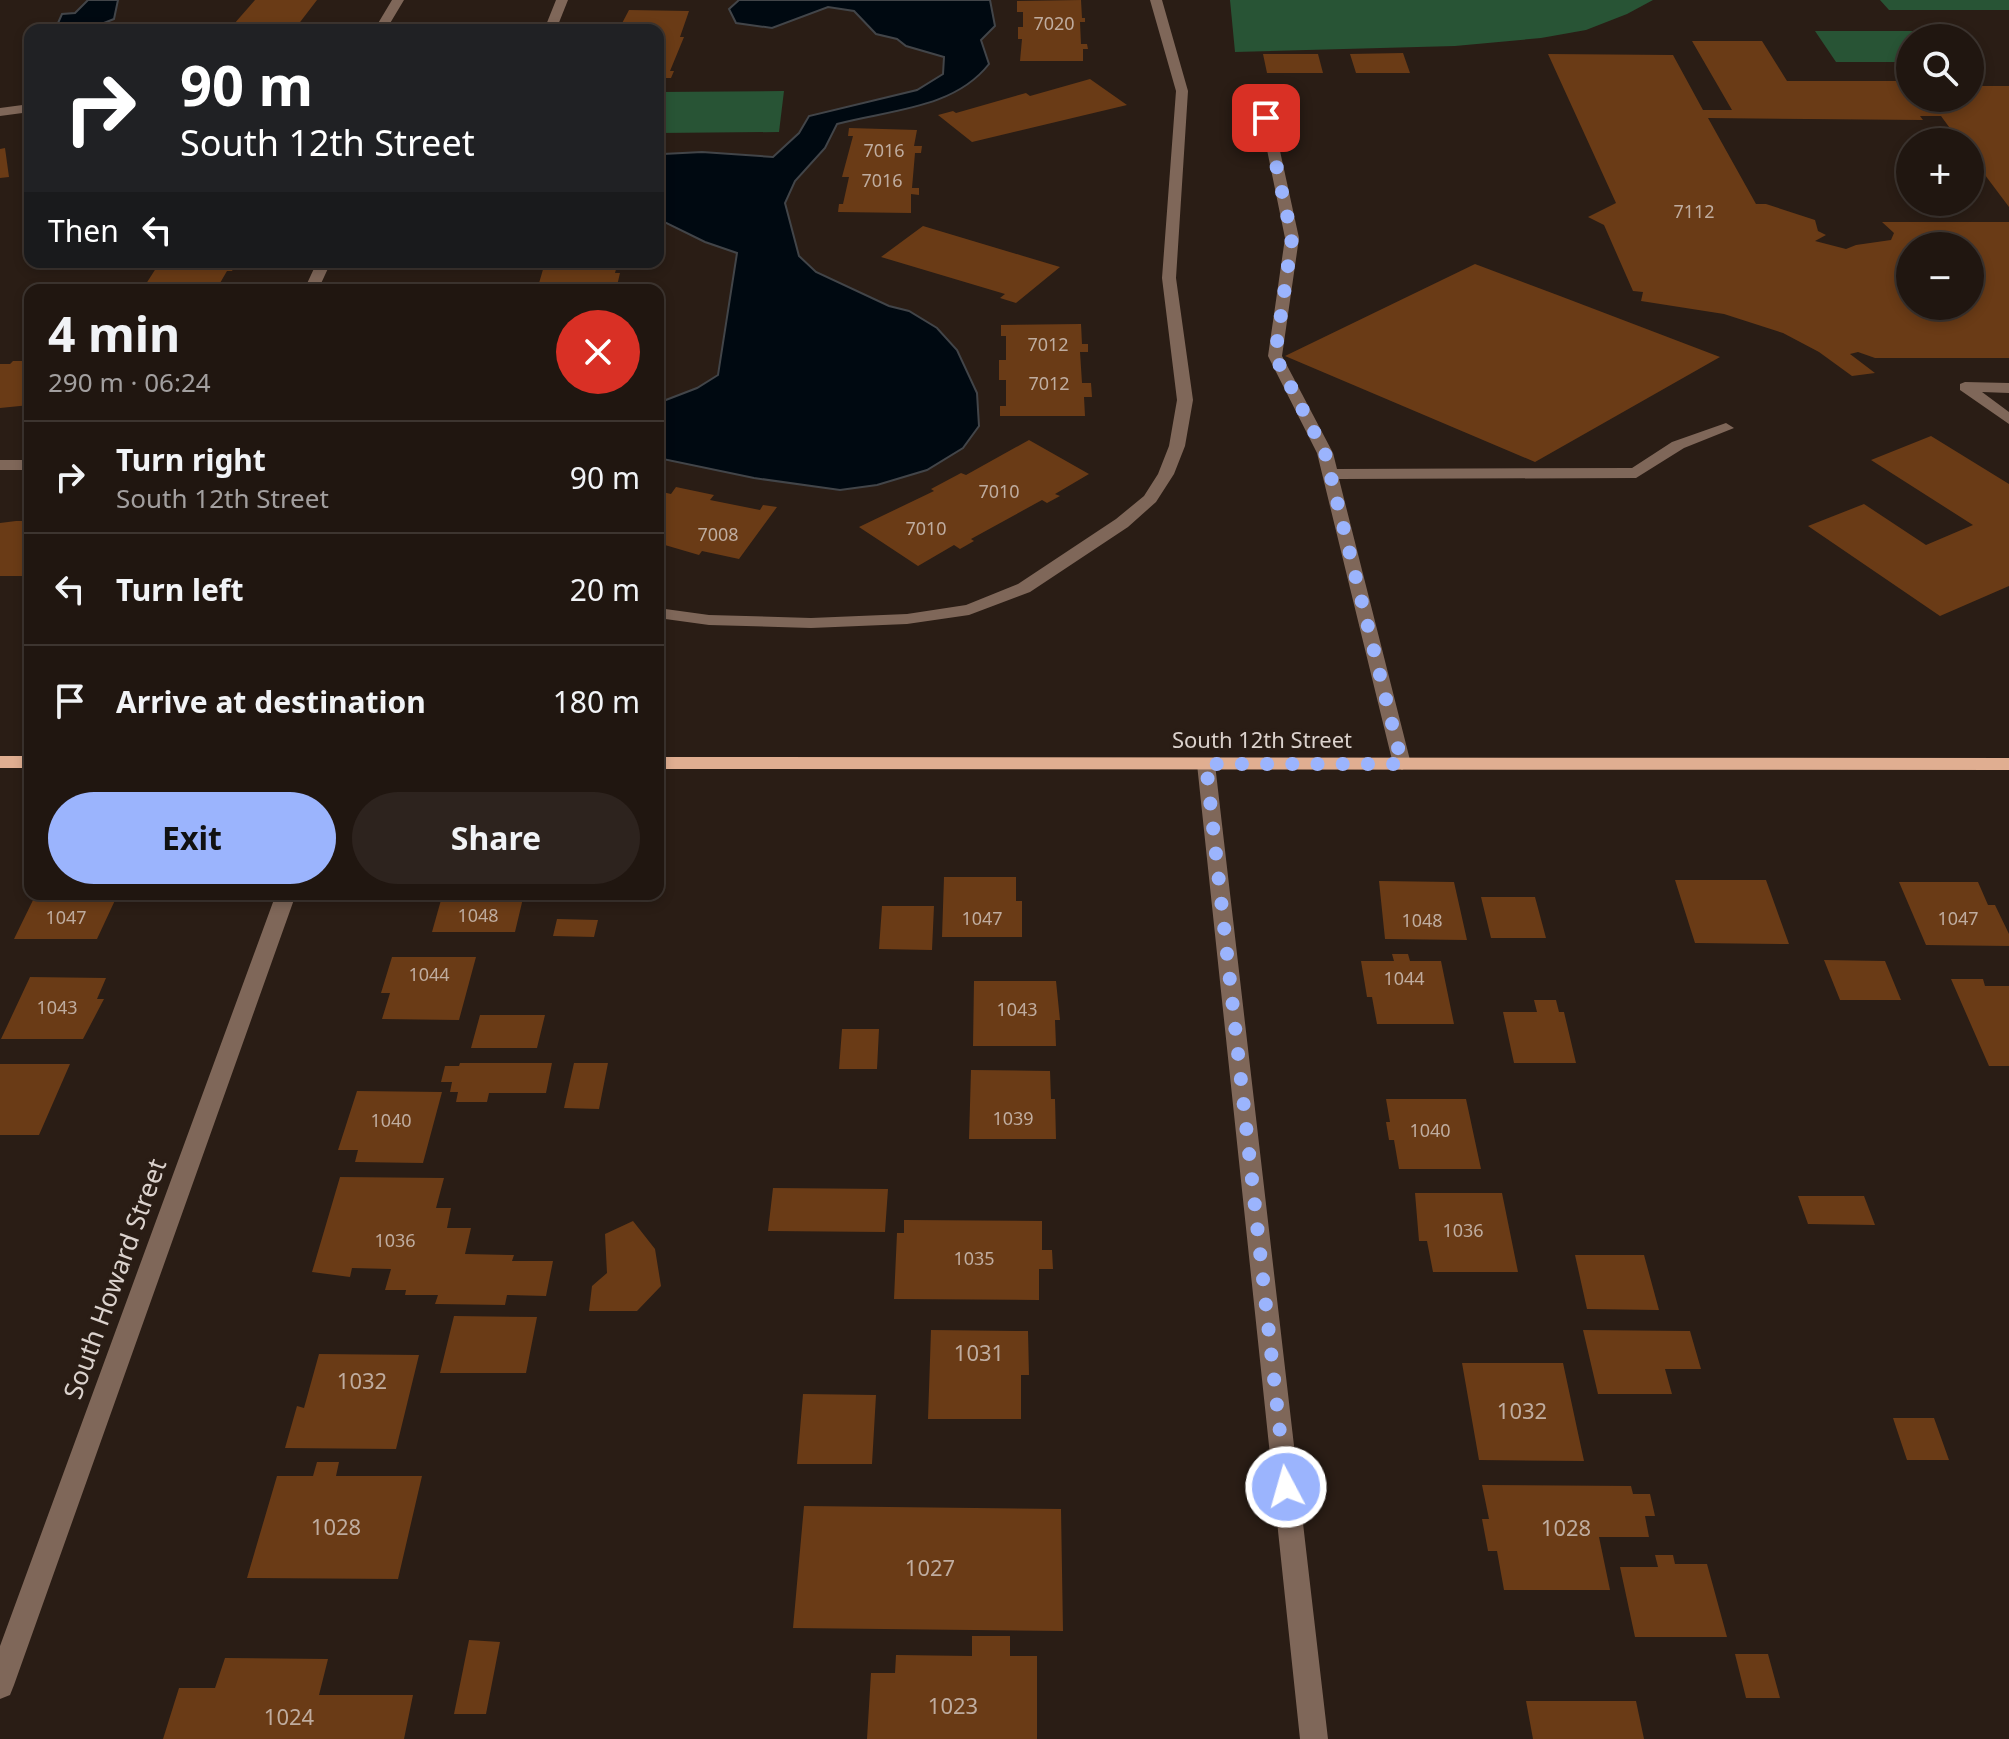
<!DOCTYPE html>
<html lang="en">
<head>
<meta charset="utf-8">
<style>
	:root { --surface:#201610; --page:#2d231e; --text:#f1f3f6; --muted:#a29f9f; --line:#3d3530; --accent:#9bb4fd }
	body { margin:0; font-family:"Noto Sans",sans-serif; background:var(--page); color:var(--text); height:100vh; display:flex; flex-direction:column; font-size:30px; white-space:nowrap }
	* { box-sizing:border-box; margin:0 }
	p { font-size:26px; color:var(--muted) }
	.icon { flex:none; width:44px; height:44px; fill:none; stroke:currentColor; stroke-width:2; stroke-linecap:round; stroke-linejoin:round }
	.map { position:relative; flex:1; overflow:hidden }
	.sheet { position:absolute; left:24px; top:284px; width:640px; height:616px; display:flex; flex-direction:column; background:var(--surface); border-radius:16px; box-shadow:0 4px 12px #0003,0 0 0 2px var(--line) }
	.sheet>* { flex:none }
	.banner { position:absolute; left:24px; top:24px; width:640px; height:244px; border-radius:16px; box-shadow:0 4px 12px #0003,0 0 0 2px var(--line); background:#202124; color:#fff; overflow:hidden }
	.buttons { position:absolute; left:1896px; top:24px; display:grid; gap:16px }
	.buttons a { display:grid; place-items:center; width:88px; height:88px; border-radius:50%; background:var(--surface); box-shadow:0 4px 12px #0003,0 0 0 2px var(--line); font-size:40px }
	.pin { position:absolute; display:grid; place-items:center; width:68px; height:68px; color:#fff; margin:-34px; border-radius:16px; box-shadow:0 4px 12px #0006 }
	.me { position:absolute; width:88px; margin:-44px; rotate:354deg; stroke-linejoin:round; filter:drop-shadow(0 0 6px #0008) }
	.turn { display:flex; align-items:center; gap:28px; height:168px; padding:0 24px; font-size:36px }
	.turn .icon { width:104px; height:104px; stroke-width:2.5 }
	.turn b { display:block; font-size:56px; line-height:68px }
	.then { display:flex; align-items:center; height:76px; padding:0 24px; background:#0003; gap:16px; font-size:30px }
	.round { display:grid; place-items:center; flex:none; width:84px; height:84px; border-radius:42px; background:var(--page) }
	.summary { display:flex; align-items:center; justify-content:space-between; height:136px; padding:0 24px }
	h1 { font-size:48px; font-weight:700; line-height:60px }
	.button { display:flex; gap:16px; margin-top:auto; padding:16px 24px }
	.button a { flex:1; height:92px; border-radius:48px; background:var(--accent); color:#111; font-size:32px; font-weight:700; line-height:92px; text-align:center }
	.button a+a { background:var(--page); color:var(--text) }
	ul { padding:0; list-style:none }
	li { display:flex; align-items:center; gap:24px; height:112px; padding:0 24px; border-top:2px solid var(--line) }
	li div { flex:1 }
	li b { display:block; font-size:30px }
	li em { font-style:normal }
	.map>svg:first-child { display:block }
	.green { fill:#285435 }
	.water { fill:#000911; stroke:#424549; stroke-width:2 }
	.building { fill:#6a3b16; fill-rule:evenodd }
	.lines { fill:none; stroke-linecap:round; stroke-linejoin:round }
	.minor { fill:#7f6759; fill-rule:evenodd }
	.major { fill:#e0ae91; fill-rule:evenodd }
	.route { stroke:#9bb4fd; stroke-width:14; stroke-dasharray:0 25.2 }
	.labels { text-anchor:middle; stroke-width:7; stroke-linejoin:round; paint-order:stroke }
	.number-label { font-size:18px; fill:#bfac9f }
	.street-label { font-size:22px; fill:#dbd2cd; stroke:#2a1d15 }
	.near-number-label { font-size:22px; fill:#bfac9f }
	.near-street-label { font-size:26px; fill:#dbd2cd; stroke:#2a1d15 }
</style>
</head>
<body>
<div class="map">
<svg width="2009" height="1739" viewBox="0 0 2009 1739">
	<rect width="100%" height="100%" fill="#2a1d15"/>
	<path class="green" d="M 1230,0 L 1653,0 L 1627,14 L 1586,30 L 1541,38 L 1455,46 L 1235,52 Z
		M 1880,0 L 2009,0 L 2009,10 L 1889,10 Z
		M 1815,31 L 1923,31 L 1929,38 L 1910,38 L 1910,62 L 1836,62 Z
		M 784,91 L 779,132 L 658,133 L 658,92 Z"/>
	<path class="water" d="M 88,0 L 118,0 L 114,19 C 96,27 76,31 58,23 L 62,14 L 75,13 Z
		M 739,0 L 990,0 L 995,26 L 981,40 L 989,64 C 954,109 889,110 837,124 L 825,148 L 795,181 L 785,203 L 799,256 L 816,272 L 889,306 L 909,311 L 937,328 L 957,350 L 977,393 L 979,426 L 963,448 L 927,470 L 877,485 L 840,490 L 754,478 L 658,458 L 658,403 L 697,388 L 718,375 L 737,253 L 705,242 L 658,219 L 658,159 L 663,154 L 702,152 L 773,157 L 799,133 L 809,116 L 917,90 L 943,74 L 944,57 L 906,46 L 897,39 L 876,34 L 854,11 L 828,7 L 772,28 L 736,23 L 729,9 Z"/>
	<path class="building" d="M 255,0 L 317,0 L 294,30 L 235,30 L 239,24 L 234,24 Z
		M 1081,0 L 1082,18 L 1085,18 L 1085,22 L 1080,22 L 1081,44 L 1087,44 L 1088,49 L 1083,49 L 1083,61 L 1020,61 L 1022,39 L 1018,39 L 1018,27 L 1023,27 L 1023,12 L 1017,12 L 1017,1 Z
		M 629,10 L 689,11 L 680,37 L 684,37 L 670,71 L 674,71 L 671,78 L 658,78 L 658,30 L 619,29 Z
		M 1692,41 L 1762,41 L 1787,81 L 1896,81 L 1899,86 L 1910,86 L 1910,98 L 1970,98 L 1970,86 L 2009,86 L 2009,207 L 1970,155 L 1970,142 L 1960,142 L 1941,116 L 1920,116 L 1923,120 L 1708,118 L 1756,204 L 1766,204 L 1815,220 L 1818,231 L 1826,235 L 1815,241 L 1846,249 L 1856,245 L 1891,240 L 1894,233 L 1882,222 L 2009,222 L 2009,358 L 1875,358 L 1858,352 L 1850,354 L 1875,373 L 1852,376 L 1819,352 L 1783,333 L 1724,314 L 1641,301 L 1643,292 L 1633,291 L 1604,225 L 1588,217 L 1616,203 L 1548,54 L 1673,55 L 1703,110 L 1732,110 ZM 1910,246 L 1970,246 L 1970,306 L 1910,306 Z
		M 1403,53 L 1410,73 L 1356,73 L 1350,54 Z
		M 1263,54 L 1318,54 L 1323,73 L 1267,73 Z
		M 1090,79 L 1127,105 L 972,142 L 938,115 L 953,111 L 956,113 L 1026,93 L 1030,96 Z
		M 849,128 L 917,130 L 914,146 L 922,146 L 921,153 L 915,153 L 912,188 L 919,188 L 919,195 L 911,194 L 911,213 L 838,212 L 839,204 L 843,204 L 849,177 L 842,177 L 853,136 L 848,136 Z
		M 5,148 L 9,177 L 0,178 L 0,149 Z
		M 923,226 L 1060,267 L 1016,303 L 1000,298 L 1005,294 L 881,257 Z
		M 160,262 L 232,262 L 236,264 L 232,271 L 227,271 L 216,290 L 136,290 L 144,287 Z
		M 541,262 L 618,262 L 615,273 L 620,273 L 616,290 L 537,290 L 544,266 L 540,266 Z
		M 1475,264 L 1560,296 L 1720,357 L 1535,462 L 1285,356 Z
		M 1081,324 L 1082,344 L 1088,344 L 1088,352 L 1080,352 L 1082,383 L 1091,383 L 1092,397 L 1084,397 L 1085,416 L 1000,416 L 1000,406 L 1006,406 L 1006,380 L 999,380 L 999,360 L 1006,360 L 1006,336 L 1001,336 L 1001,325 Z
		M 13,361 L 30,361 L 30,405 L 0,408 L 0,364 L 10,364 Z
		M 1931,436 L 2009,484 L 2009,586 L 1940,616 L 1808,526 L 1864,504 L 1926,545 L 1973,525 L 1871,460 Z
		M 1029,440 L 1089,474 L 1055,494 L 1060,496 L 1047,503 L 1042,500 L 971,539 L 974,541 L 960,549 L 954,545 L 918,566 L 859,527 L 934,491 L 931,489 L 961,473 L 966,475 Z
		M 676,487 L 714,495 L 710,500 L 760,510 L 763,505 L 777,507 L 739,559 L 702,551 L 699,555 L 658,543 L 658,491 L 671,494 Z
		M 16,521 L 30,521 L 30,576 L 0,576 L 0,523 Z
		M 944,877 L 1016,877 L 1016,901 L 1022,901 L 1022,937 L 942,937 Z
		M 1675,880 L 1766,880 L 1789,944 L 1695,943 Z
		M 1379,881 L 1454,882 L 1467,940 L 1385,939 Z
		M 1899,882 L 1978,882 L 1988,905 L 1995,905 L 2009,934 L 2009,946 L 1926,945 Z
		M 36,894 L 114,894 L 117,896 L 97,939 L 14,939 Z
		M 447,894 L 524,894 L 515,932 L 432,932 L 441,900 L 445,900 Z
		M 1481,897 L 1535,897 L 1546,938 L 1491,938 Z
		M 882,906 L 934,906 L 932,950 L 879,949 Z
		M 557,919 L 598,920 L 594,937 L 553,936 Z
		M 1392,954 L 1408,954 L 1410,961 L 1441,961 L 1454,1024 L 1377,1024 L 1372,997 L 1367,997 L 1361,961 L 1394,961 Z
		M 392,957 L 476,957 L 459,1020 L 382,1019 L 390,993 L 381,993 Z
		M 1824,960 L 1885,961 L 1901,1000 L 1840,1000 Z
		M 30,977 L 106,978 L 97,999 L 104,999 L 83,1039 L 1,1039 Z
		M 1951,979 L 1983,979 L 1985,986 L 2009,986 L 2009,1066 L 1989,1066 Z
		M 974,981 L 1056,981 L 1060,1020 L 1055,1020 L 1056,1046 L 973,1046 Z
		M 1534,1000 L 1556,1000 L 1559,1012 L 1564,1012 L 1576,1063 L 1514,1063 L 1503,1012 L 1537,1012 Z
		M 480,1015 L 545,1015 L 537,1048 L 471,1048 Z
		M 842,1029 L 879,1029 L 877,1069 L 839,1069 Z
		M 460,1063 L 552,1063 L 546,1093 L 489,1093 L 487,1102 L 456,1102 L 458,1092 L 450,1092 L 452,1082 L 441,1082 L 445,1066 L 459,1066 Z
		M 574,1063 L 608,1063 L 599,1109 L 564,1108 Z
		M 0,1064 L 70,1064 L 39,1135 L 0,1135 Z
		M 971,1070 L 1050,1071 L 1051,1099 L 1055,1099 L 1056,1139 L 969,1139 Z
		M 357,1091 L 442,1092 L 423,1163 L 355,1162 L 358,1150 L 338,1150 Z
		M 1386,1099 L 1466,1099 L 1481,1169 L 1399,1169 L 1394,1140 L 1389,1140 L 1386,1122 L 1390,1122 Z
		M 340,1177 L 444,1178 L 436,1208 L 451,1208 L 447,1228 L 471,1228 L 465,1254 L 514,1255 L 512,1261 L 553,1261 L 546,1296 L 507,1295 L 505,1305 L 435,1304 L 438,1295 L 405,1295 L 406,1290 L 385,1290 L 391,1269 L 352,1268 L 350,1277 L 312,1272 Z
		M 773,1188 L 888,1189 L 885,1232 L 768,1231 Z
		M 1415,1193 L 1502,1193 L 1518,1272 L 1433,1272 L 1427,1241 L 1419,1241 Z
		M 1798,1196 L 1864,1196 L 1875,1225 L 1808,1224 Z
		M 904,1220 L 1042,1221 L 1042,1250 L 1052,1250 L 1053,1269 L 1039,1269 L 1039,1300 L 894,1299 L 897,1233 L 904,1233 Z
		M 633,1221 L 655,1249 L 661,1286 L 637,1311 L 589,1311 L 592,1286 L 607,1273 L 605,1234 Z
		M 1575,1255 L 1644,1255 L 1659,1310 L 1587,1309 Z
		M 454,1316 L 537,1317 L 526,1373 L 440,1373 Z
		M 931,1330 L 1028,1331 L 1029,1375 L 1021,1375 L 1021,1419 L 928,1419 Z
		M 1583,1330 L 1690,1331 L 1701,1369 L 1665,1369 L 1672,1394 L 1598,1394 Z
		M 319,1354 L 419,1355 L 396,1449 L 285,1448 L 297,1406 L 304,1408 Z
		M 1462,1363 L 1563,1363 L 1584,1461 L 1479,1460 Z
		M 803,1394 L 876,1395 L 872,1464 L 797,1464 Z
		M 1893,1418 L 1934,1418 L 1949,1460 L 1907,1460 Z
		M 317,1462 L 339,1462 L 336,1476 L 422,1476 L 398,1579 L 247,1578 L 277,1476 L 313,1476 Z
		M 1482,1485 L 1631,1486 L 1633,1494 L 1650,1494 L 1655,1516 L 1645,1516 L 1649,1537 L 1599,1537 L 1610,1590 L 1504,1590 L 1497,1551 L 1488,1551 L 1482,1519 L 1489,1519 Z
		M 804,1506 L 1061,1509 L 1063,1631 L 793,1628 Z
		M 1655,1555 L 1673,1555 L 1675,1564 L 1707,1564 L 1727,1637 L 1635,1637 L 1620,1567 L 1658,1567 Z
		M 972,1636 L 1010,1636 L 1010,1656 L 1037,1656 L 1037,1739 L 867,1739 L 871,1673 L 895,1673 L 896,1655 L 972,1656 Z
		M 469,1640 L 500,1642 L 486,1714 L 454,1714 Z
		M 1735,1654 L 1768,1654 L 1780,1698 L 1746,1698 Z
		M 225,1658 L 328,1659 L 319,1695 L 413,1695 L 404,1739 L 163,1739 L 179,1688 L 215,1688 Z
		M 1526,1701 L 1636,1701 L 1644,1739 L 1533,1739 Z"/>
	<g class="lines">
		<path class="minor" d="M 392,0 L 404,0 L 386,30 L 374,30 Z
			M 556,0 L 568,0 L 556,30 L 544,30 Z
			M 1150,0 L 1162,0 L 1188,91 L 1176,278 L 1193,400 L 1185,446 L 1174,474 L 1156,502 L 1128,527 L 1030,592 L 969,615 L 907,624 L 811,628 L 709,625 L 658,618 L 658,608 L 709,615 L 811,618 L 907,614 L 966,605 L 1018,584 L 1116,519 L 1144,496 L 1158,474 L 1169,446 L 1177,400 L 1162,278 L 1176,91 Z
			M 1262,92 L 1268,96 L 1299,238 L 1282,356 L 1333,453 L 1337,469 L 1632,468 L 1672,442 L 1726,423 L 1734,428 L 1684,448 L 1636,478 L 1339,479 L 1411,764 L 1402,770 L 1393,764 L 1317,453 L 1268,356 L 1285,238 L 1256,96 Z
			M 30,104 L 30,112 L 0,116 L 0,108 Z
			M 317,262 L 331,262 L 318,290 L 304,290 Z
			M 1965,382 L 2009,383 L 2009,393 L 1982,392 L 2009,412 L 2009,424 L 1960,390 L 1960,384 Z
			M 0,460 L 30,460 L 30,470 L 0,470 Z
			M 1206,758 L 1215,764 L 1328,1739 L 1300,1739 L 1197,764 Z
			M 276,894 L 296,894 L 14,1685 L 10,1695 L 0,1699 L 0,1646 Z"/>
		<path class="major" d="M 0,756 L 30,756 L 30,768 L 0,768 Z
			M 658,757 L 2009,758 L 2009,770 L 658,769 Z"/>
	</g>
	<g class="lines">
		<path class="route" d="M 1266,118 L 1292,238 L 1275,356 L 1325,453 L 1402,764 L 1206,764 L 1286,1487"/>
	</g>
	<g class="labels">
		<g class="number-label">
			<text x="1054" y="30">7020</text>
			<text x="884" y="157">7016</text>
			<text x="882" y="187">7016</text>
			<text x="1694" y="218">7112</text>
			<text x="1048" y="351">7012</text>
			<text x="1049" y="390">7012</text>
			<text x="999" y="498">7010</text>
			<text x="926" y="535">7010</text>
			<text x="718" y="541">7008</text>
			<text x="478" y="922">1048</text>
			<text x="66" y="924">1047</text>
			<text x="982" y="925">1047</text>
			<text x="1958" y="925">1047</text>
			<text x="1422" y="927">1048</text>
			<text x="429" y="981">1044</text>
			<text x="1404" y="985">1044</text>
			<text x="57" y="1014">1043</text>
			<text x="1017" y="1016">1043</text>
			<text x="1013" y="1125">1039</text>
			<text x="391" y="1127">1040</text>
			<text x="1430" y="1137">1040</text>
			<text x="1463" y="1237">1036</text>
			<text x="395" y="1247">1036</text>
			<text x="974" y="1265">1035</text>
		</g>
		<g class="street-label">
			<text x="1262" y="748">South 12th Street</text>
		</g>
		<g class="near-number-label">
			<text x="979" y="1361">1031</text>
			<text x="362" y="1389">1032</text>
			<text x="1522" y="1419">1032</text>
			<text x="336" y="1535">1028</text>
			<text x="1566" y="1536">1028</text>
			<text x="930" y="1576">1027</text>
			<text x="953" y="1714">1023</text>
			<text x="289" y="1725">1024</text>
		</g>
		<g class="near-street-label">
			<text transform="translate(115 1279) rotate(-70)" y="9">South Howard Street</text>
		</g>
	</g>
</svg>
<div class="buttons">
<a><svg class="icon" aria-label="search" viewBox="0 0 24 24"><circle cx="10" cy="10" r="6"/><path d="M15 15l6 6"/></svg></a>
<a>+</a>
<a>−</a>
</div>
<div class="pin" style="left:1266px;top:118px;background:#d93025"><svg class="icon" aria-label="arrive" viewBox="0 0 24 24"><path d="M6 21V4h12l-3 4 3 4H6"/></svg></div>
<svg class="me" style="left:1286px;top:1487px" viewBox="-20 -20 40 40"><circle r="17" fill="#9bb4fd" stroke="#fff" stroke-width="3"/><path d="M0-11L8 9 0 5-8 9z" fill="#fff"/></svg>
<div class="banner">
<div class="turn"><svg class="icon" aria-label="right" viewBox="0 0 24 24"><path d="M7 20v-9h11M14 6l5 5-5 5"/></svg><div><b>90 m</b>South 12th Street</div></div>
<div class="then">Then<svg class="icon" aria-label="left" viewBox="0 0 24 24"><path d="M17 20v-9H6M10 6l-5 5 5 5"/></svg></div>
</div>
<section class="sheet">
<div class="summary"><div><h1>4 min</h1><p>290 m · 06:24</p></div><a class="round" style="background:#d93025;color:#fff"><svg class="icon" aria-label="close" viewBox="0 0 24 24"><path d="M6 6l12 12M18 6L6 18"/></svg></a></div>
<ul>
<li><svg class="icon" aria-label="right" viewBox="0 0 24 24"><path d="M7 20v-9h11M14 6l5 5-5 5"/></svg><div><b>Turn right</b><p>South 12th Street</p></div><em>90 m</em></li>
<li><svg class="icon" aria-label="left" viewBox="0 0 24 24"><path d="M17 20v-9H6M10 6l-5 5 5 5"/></svg><div><b>Turn left</b></div><em>20 m</em></li>
<li><svg class="icon" aria-label="arrive" viewBox="0 0 24 24"><path d="M6 21V4h12l-3 4 3 4H6"/></svg><div><b>Arrive at destination</b></div><em>180 m</em></li>
</ul>
<div class="button"><a>Exit</a><a>Share</a></div>
</section>
</div>
</body>
</html>
